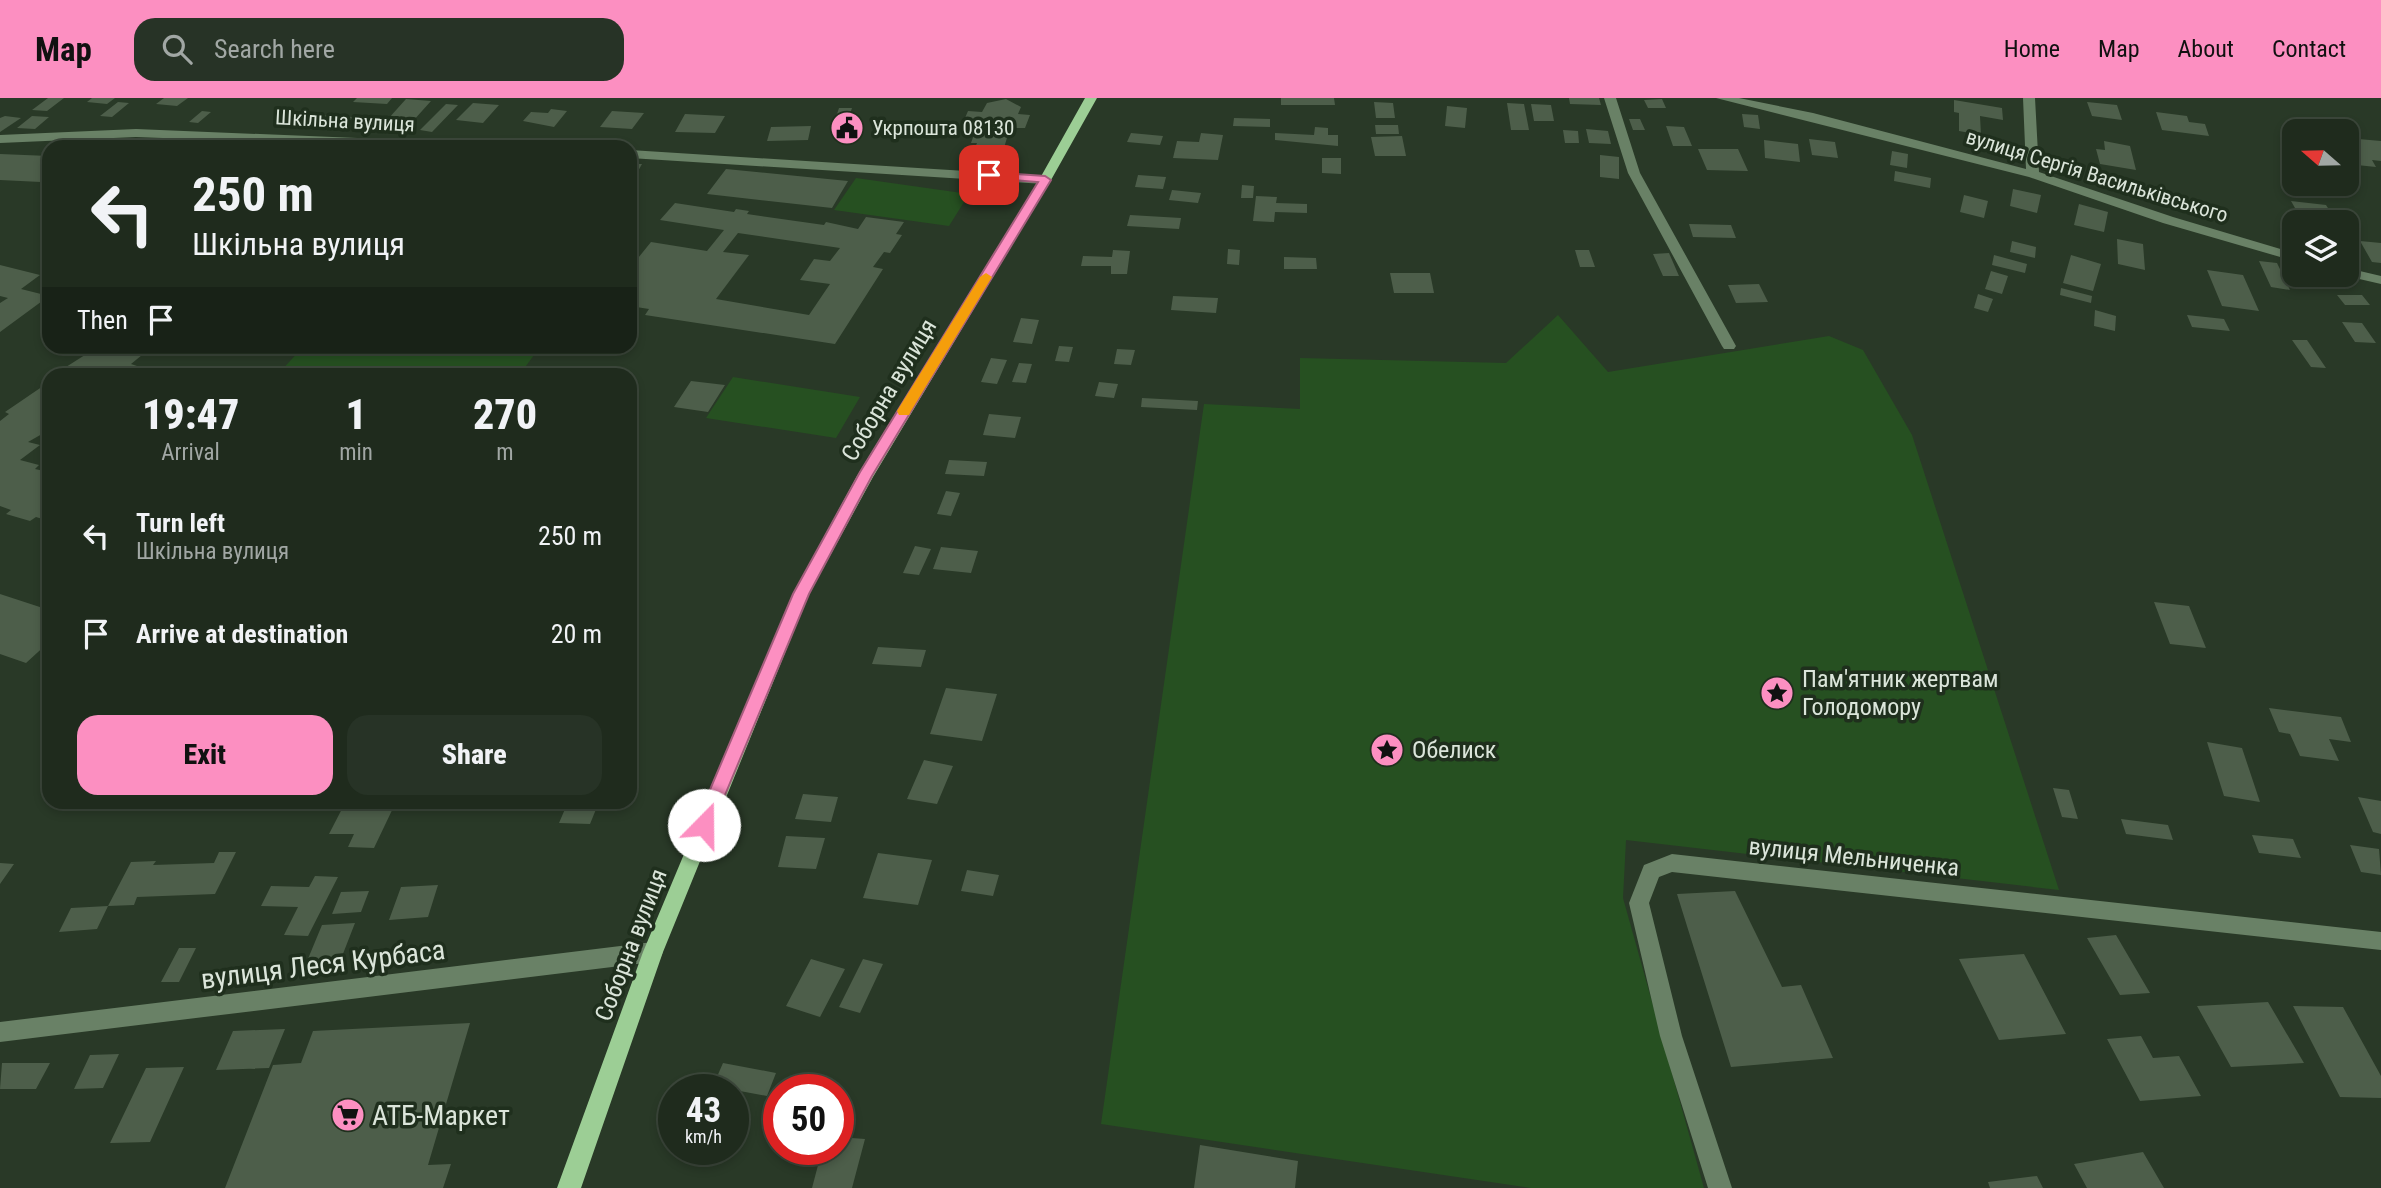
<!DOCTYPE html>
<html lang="en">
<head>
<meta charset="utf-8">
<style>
	:root { --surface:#1f2b1d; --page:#273326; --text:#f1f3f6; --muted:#a1a7a4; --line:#3c473b; --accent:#fc8fc1 }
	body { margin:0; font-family:"Roboto Condensed",sans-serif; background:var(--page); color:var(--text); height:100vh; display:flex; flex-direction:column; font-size:26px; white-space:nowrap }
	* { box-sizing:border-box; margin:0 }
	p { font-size:23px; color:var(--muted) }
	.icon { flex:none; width:38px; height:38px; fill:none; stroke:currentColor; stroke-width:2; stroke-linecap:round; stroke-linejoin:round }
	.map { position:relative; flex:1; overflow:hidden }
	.drawer { position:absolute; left:42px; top:270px; width:595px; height:441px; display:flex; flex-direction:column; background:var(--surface); border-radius:21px; box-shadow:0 4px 10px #0003,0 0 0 2px var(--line) }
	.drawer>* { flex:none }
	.banner { position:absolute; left:42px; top:42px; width:595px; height:214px; border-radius:21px; box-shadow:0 4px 10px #0003,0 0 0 2px var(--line); background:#1f2b1d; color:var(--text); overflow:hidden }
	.needle { width:46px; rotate:290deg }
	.controls { position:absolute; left:2282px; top:21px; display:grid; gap:14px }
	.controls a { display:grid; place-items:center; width:77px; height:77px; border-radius:14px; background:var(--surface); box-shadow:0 4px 10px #0003,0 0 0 2px var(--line); font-size:35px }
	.speed { position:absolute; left:658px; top:976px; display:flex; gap:14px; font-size:35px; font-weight:700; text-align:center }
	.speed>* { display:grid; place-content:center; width:91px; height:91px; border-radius:50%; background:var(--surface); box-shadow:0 4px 10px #0003,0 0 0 2px var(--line); line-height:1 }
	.speed small { font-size:18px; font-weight:400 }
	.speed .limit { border:10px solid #d22; background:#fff; color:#111 }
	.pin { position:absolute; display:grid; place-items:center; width:60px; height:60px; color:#fff; margin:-30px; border-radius:14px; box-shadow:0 4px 10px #0006 }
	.me { position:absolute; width:77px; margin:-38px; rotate:22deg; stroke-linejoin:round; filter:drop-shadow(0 0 5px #0008) }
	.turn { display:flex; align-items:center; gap:24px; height:147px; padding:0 35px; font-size:32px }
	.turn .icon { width:91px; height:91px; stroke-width:2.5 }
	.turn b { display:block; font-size:49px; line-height:60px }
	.then { display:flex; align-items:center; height:66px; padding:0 35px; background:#0003; gap:14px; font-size:26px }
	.eta { display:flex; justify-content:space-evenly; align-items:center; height:119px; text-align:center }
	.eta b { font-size:42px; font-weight:800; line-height:49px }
	.cta { display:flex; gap:14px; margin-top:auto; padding:14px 35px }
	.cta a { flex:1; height:80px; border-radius:21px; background:var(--accent); color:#111; font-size:28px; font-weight:800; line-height:80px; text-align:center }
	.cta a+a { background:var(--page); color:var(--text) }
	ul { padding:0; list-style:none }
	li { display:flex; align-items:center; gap:21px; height:98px; padding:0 35px }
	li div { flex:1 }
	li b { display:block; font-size:26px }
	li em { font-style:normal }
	header { display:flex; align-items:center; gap:42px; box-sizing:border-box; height:98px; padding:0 35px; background:var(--accent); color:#111 }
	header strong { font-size:33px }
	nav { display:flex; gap:38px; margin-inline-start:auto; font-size:24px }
	.search { width:490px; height:63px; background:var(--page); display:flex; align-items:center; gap:18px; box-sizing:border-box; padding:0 24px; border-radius:21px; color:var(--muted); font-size:26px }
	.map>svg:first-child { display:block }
	.green { fill:#265021 }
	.building { fill:#4d5e4a; fill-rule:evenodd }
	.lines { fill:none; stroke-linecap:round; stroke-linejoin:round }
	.minor { fill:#698166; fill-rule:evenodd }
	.major { fill:#9cce95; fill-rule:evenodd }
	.route { fill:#fc8fc1; stroke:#a45d7d; stroke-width:2 }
	.slow { fill:#f59e0b }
	.labels { text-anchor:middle; stroke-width:7; stroke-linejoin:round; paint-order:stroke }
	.far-street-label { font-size:21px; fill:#dbe5da; stroke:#1f2f1d }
	.far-poi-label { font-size:21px; fill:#dbe5da; stroke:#1f2f1d; text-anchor:start }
	.street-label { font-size:24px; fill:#dbe5da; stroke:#1f2f1d }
	.poi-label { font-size:24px; fill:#dbe5da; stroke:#1f2f1d; text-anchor:start }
	.near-street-label { font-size:28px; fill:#dbe5da; stroke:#1f2f1d }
	.near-poi-label { font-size:28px; fill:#dbe5da; stroke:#1f2f1d; text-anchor:start }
</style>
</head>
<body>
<header>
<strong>Map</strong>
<div class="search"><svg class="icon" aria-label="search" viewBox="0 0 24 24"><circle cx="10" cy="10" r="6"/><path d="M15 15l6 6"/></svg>Search here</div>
<nav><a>Home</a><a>Map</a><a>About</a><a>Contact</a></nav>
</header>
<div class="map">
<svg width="2381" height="1090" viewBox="0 0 2381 1090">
	<rect width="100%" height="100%" fill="#293927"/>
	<path class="green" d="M 856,80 L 969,96 L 949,128 L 834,112 Z
		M 1558,217 L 1608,274 L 1829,238 L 1863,252 L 1912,337 L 2059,792 L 1626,742 L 1623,800 L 1704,1090 L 1531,1090 L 1101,1026 L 1204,306 L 1300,311 L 1300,260 L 1506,265 Z
		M 303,249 L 303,248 L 540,249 L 520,276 L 278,276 Z
		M 733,279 L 860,299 L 836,340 L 706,320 Z"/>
	<path class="building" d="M 48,0 L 64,0 L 47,13 L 32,12 Z
		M 92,0 L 115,0 L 107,6 L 87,4 Z
		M 164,0 L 188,0 L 177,8 L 156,6 Z
		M 357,0 L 392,0 L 387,6 L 353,4 Z
		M 1281,0 L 1334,0 L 1335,7 L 1281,7 Z
		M 1569,0 L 1599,0 L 1601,7 L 1570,6 Z
		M 406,1 L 431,3 L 413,23 L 388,21 Z
		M 1006,1 L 1021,9 L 1018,16 L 1030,17 L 1025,30 L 1010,30 L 1003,53 L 974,52 L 977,45 L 971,45 L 977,28 L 962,27 L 968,13 L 982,14 L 987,5 Z
		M 1662,1 L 1666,10 L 1648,10 L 1644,2 Z
		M 1954,2 L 2002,10 L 2003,22 L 1980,18 L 1981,37 L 1959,33 L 1959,15 L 1954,14 Z
		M 118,4 L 129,5 L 112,19 L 100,18 Z
		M 1374,4 L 1393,5 L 1395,20 L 1376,20 Z
		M 2087,4 L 2117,7 L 2122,22 L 2092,18 Z
		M 473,5 L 499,7 L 483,25 L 456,22 Z
		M 1507,5 L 1524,6 L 1529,32 L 1511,32 Z
		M 446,6 L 458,7 L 432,34 L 420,32 Z
		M 1531,6 L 1551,7 L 1554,23 L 1534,23 Z
		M 1447,8 L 1467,10 L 1465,30 L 1445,28 Z
		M 839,10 L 852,10 L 848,22 L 835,22 Z
		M 551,11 L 567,13 L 554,29 L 523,23 L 531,14 L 548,15 Z
		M 202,13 L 211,14 L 198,25 L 189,24 Z
		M 612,13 L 644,15 L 632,31 L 600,29 Z
		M 2156,14 L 2187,18 L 2189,24 L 2205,26 L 2209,38 L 2162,32 Z
		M 685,16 L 725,18 L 715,35 L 675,34 Z
		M 1742,16 L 1758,17 L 1760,31 L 1744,29 Z
		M 314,17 L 353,19 L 343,31 L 303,29 Z
		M 5,18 L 21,20 L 0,34 L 0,20 Z
		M 32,18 L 49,19 L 35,31 L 17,30 Z
		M 1234,20 L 1270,21 L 1270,29 L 1233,28 Z
		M 368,21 L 383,22 L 374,31 L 360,30 Z
		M 1629,21 L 1640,21 L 1645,32 L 1633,32 Z
		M 1375,27 L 1398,27 L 1399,36 L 1376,36 Z
		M 811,28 L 808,42 L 767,43 L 771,29 Z
		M 1666,28 L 1684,29 L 1692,48 L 1673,48 Z
		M 1315,29 L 1328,30 L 1328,37 L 1338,37 L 1338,48 L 1275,42 L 1275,35 L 1314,37 Z
		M 1586,31 L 1608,33 L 1611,46 L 1589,45 Z
		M 1563,32 L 1578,33 L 1579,45 L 1565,45 Z
		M 1131,35 L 1163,38 L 1160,47 L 1127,44 Z
		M 1201,35 L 1223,37 L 1218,62 L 1173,60 L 1177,43 L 1199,44 Z
		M 1402,38 L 1406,58 L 1375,58 L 1371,39 Z
		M 2347,40 L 2381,43 L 2381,63 L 2372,62 L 2376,69 L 2347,66 Z
		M 1809,41 L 1835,44 L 1838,60 L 1812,57 Z
		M 132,42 L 231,46 L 228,49 L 125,49 Z
		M 1764,42 L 1798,46 L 1800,64 L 1765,60 Z
		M 2104,43 L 2130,48 L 2136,72 L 2100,66 L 2096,51 L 2105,52 Z
		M 1698,51 L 1738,51 L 1748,73 L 1707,72 Z
		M 1892,53 L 1908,56 L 1907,70 L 1890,67 Z
		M 0,56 L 49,58 L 49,76 L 41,84 L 0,82 Z
		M 1600,57 L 1619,59 L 1619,81 L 1600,79 Z
		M 1322,60 L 1341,60 L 1341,76 L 1322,75 Z
		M 630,66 L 642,66 L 633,82 L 630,82 Z
		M 726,71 L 848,83 L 832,110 L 707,96 Z
		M 1895,73 L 1931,80 L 1930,90 L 1894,83 Z
		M 1138,77 L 1166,79 L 1163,91 L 1135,89 Z
		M 1242,87 L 1254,88 L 1253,100 L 1241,100 Z
		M 2013,91 L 2041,97 L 2037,115 L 2010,108 Z
		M 1172,92 L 1201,95 L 1198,105 L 1169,102 Z
		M 1964,97 L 1988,103 L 1984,120 L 1960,114 Z
		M 1256,98 L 1277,99 L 1276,105 L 1307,106 L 1307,115 L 1275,114 L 1274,124 L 1253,123 Z
		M 2291,103 L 2326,107 L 2337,124 L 2303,124 Z
		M 675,105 L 734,114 L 736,111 L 749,113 L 747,116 L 824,127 L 826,124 L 858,131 L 866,119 L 904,124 L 896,136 L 902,137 L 890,155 L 884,154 L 873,169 L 883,171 L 835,246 L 645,217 L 649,211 L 630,208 L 630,170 L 651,144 L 707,153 L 724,132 L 660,122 ZM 738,135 L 840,150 L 830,163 L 814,161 L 800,182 L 830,186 L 809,217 L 716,201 L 749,157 L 723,154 Z
		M 2079,106 L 2108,114 L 2104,134 L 2074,127 Z
		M 1130,117 L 1181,120 L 1179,131 L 1127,128 Z
		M 1689,126 L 1731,127 L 1736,140 L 1693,139 Z
		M 2117,141 L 2143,146 L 2145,172 L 2118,166 Z
		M 2012,143 L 2036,149 L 2035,160 L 2010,154 Z
		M 2360,143 L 2381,145 L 2381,165 L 2372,164 Z
		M 1228,151 L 1240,152 L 1239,167 L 1227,166 Z
		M 1113,152 L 1130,153 L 1127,176 L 1111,176 L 1111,168 L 1081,168 L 1083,158 L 1112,159 Z
		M 1575,152 L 1589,152 L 1595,169 L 1580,169 Z
		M 1669,155 L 1679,178 L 1663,178 L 1653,156 Z
		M 1994,157 L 2027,166 L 2025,175 L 1992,167 Z
		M 2071,157 L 2101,166 L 2093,193 L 2063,185 Z
		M 1284,159 L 1316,160 L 1317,171 L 1284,171 Z
		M 2259,163 L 2277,165 L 2290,192 L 2271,189 Z
		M 0,167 L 40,177 L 21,191 L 49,198 L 0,234 L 0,205 L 8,200 L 0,198 Z
		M 2207,172 L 2243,177 L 2259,213 L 2222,208 Z
		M 1991,173 L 2008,178 L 2002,196 L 1985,191 Z
		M 1390,175 L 1430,175 L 1434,195 L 1394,195 Z
		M 1759,186 L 1768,204 L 1736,205 L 1728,187 Z
		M 2061,190 L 2092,198 L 2091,205 L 2060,197 Z
		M 1978,196 L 1993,201 L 1988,214 L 1974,210 Z
		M 2337,197 L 2362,197 L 2370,207 L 2345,207 Z
		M 1173,198 L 1218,200 L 1216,215 L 1171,212 Z
		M 2095,212 L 2116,218 L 2115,233 L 2094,228 Z
		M 2187,217 L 2224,221 L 2230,233 L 2192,229 Z
		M 1021,220 L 1039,222 L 1032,246 L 1013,244 Z
		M 2342,224 L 2362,225 L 2376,245 L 2355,244 Z
		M 2292,242 L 2307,242 L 2326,270 L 2311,269 Z
		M 99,248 L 153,248 L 131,266 L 137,268 L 125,276 L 55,276 Z
		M 1059,248 L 1073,249 L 1069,264 L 1055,263 Z
		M 1117,251 L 1135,252 L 1131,267 L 1114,266 Z
		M 991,260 L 1007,262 L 997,286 L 981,284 Z
		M 1019,265 L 1032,266 L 1026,285 L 1012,284 Z
		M 691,283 L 725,287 L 708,314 L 674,309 Z
		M 49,284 L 49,332 L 28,344 L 40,347 L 20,362 L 39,367 L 35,371 L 49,374 L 49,423 L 36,419 L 30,423 L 6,416 L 11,412 L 0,408 L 0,323 L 9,316 L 5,314 Z
		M 1099,284 L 1118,286 L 1114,300 L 1095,298 Z
		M 1142,300 L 1198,303 L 1197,312 L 1141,309 Z
		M 989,316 L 1021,319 L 1015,340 L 983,337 Z
		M 949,362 L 987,364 L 984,378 L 945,376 Z
		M 946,393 L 960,395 L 951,418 L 937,416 Z
		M 915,448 L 931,451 L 919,477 L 903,475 Z
		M 941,449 L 978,453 L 971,475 L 933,471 Z
		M 0,496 L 49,512 L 49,544 L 26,565 L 0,556 Z
		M 2154,504 L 2189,508 L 2206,550 L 2170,546 Z
		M 878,549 L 926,552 L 921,569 L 872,566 Z
		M 946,590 L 997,596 L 982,643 L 930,636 Z
		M 2269,610 L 2341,619 L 2351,644 L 2329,641 L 2339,663 L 2300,658 L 2290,636 L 2279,634 Z
		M 2207,644 L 2242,650 L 2260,704 L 2224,698 Z
		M 924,662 L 953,668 L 937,706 L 907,701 Z
		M 2053,690 L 2069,692 L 2078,721 L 2062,719 Z
		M 803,696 L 838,699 L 831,724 L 795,721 Z
		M 2358,699 L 2381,703 L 2381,736 L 2373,734 Z
		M 568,704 L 599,704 L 590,726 L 559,725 Z
		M 345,705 L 395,706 L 374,750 L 348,749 L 354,736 L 329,736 Z
		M 2121,721 L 2168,727 L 2173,742 L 2126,736 Z
		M 2252,737 L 2293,741 L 2301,760 L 2259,755 Z
		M 786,738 L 825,740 L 816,771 L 778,769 Z
		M 2350,747 L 2379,751 L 2381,777 L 2361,774 Z
		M 219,754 L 236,754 L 215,796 L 137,799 L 134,807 L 108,808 L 131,764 L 156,763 L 153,767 L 214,765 Z
		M 878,755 L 932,762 L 918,807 L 863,800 Z
		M 0,765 L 14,766 L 0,786 Z
		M 967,772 L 999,777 L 993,798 L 961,793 Z
		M 315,778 L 338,779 L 308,838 L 284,837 L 298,809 L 261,808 L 271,788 L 309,789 Z
		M 438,787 L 428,819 L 389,822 L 401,789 Z
		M 369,793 L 361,814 L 332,816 L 341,794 Z
		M 1735,793 L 1782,889 L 1801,887 L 1833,960 L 1731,969 L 1677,796 Z
		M 108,808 L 97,831 L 59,834 L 71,810 Z
		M 355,825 L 339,866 L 305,868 L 322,827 Z
		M 2116,837 L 2150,895 L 2120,897 L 2087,840 Z
		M 179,850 L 196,850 L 179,884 L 161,884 Z
		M 2024,856 L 2066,936 L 1999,942 L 1959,861 Z
		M 811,861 L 845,871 L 820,919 L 786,908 Z
		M 863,861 L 883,866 L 860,915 L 839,909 Z
		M 2268,904 L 2304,965 L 2231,969 L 2197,908 Z
		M 2293,908 L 2343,909 L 2381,978 L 2381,1000 L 2340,999 Z
		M 470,925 L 428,1067 L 451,1066 L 443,1090 L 225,1090 L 273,967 L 301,965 L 313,933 Z
		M 285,931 L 269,970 L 216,972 L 233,933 Z
		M 2141,938 L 2153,960 L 2179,958 L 2201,998 L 2140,1003 L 2107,941 Z
		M 119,956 L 103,990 L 74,991 L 90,957 Z
		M 2,965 L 50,965 L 36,991 L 0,991 Z
		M 723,965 L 776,975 L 767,998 L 713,988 Z
		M 184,969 L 150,1044 L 110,1045 L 146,970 Z
		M 838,1039 L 865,1041 L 852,1090 L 812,1090 L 822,1052 L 838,1052 Z
		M 1200,1047 L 1298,1063 L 1295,1090 L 1194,1090 Z
		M 2143,1054 L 2164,1090 L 2087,1090 L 2074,1066 Z
		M 2037,1078 L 2043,1090 L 1990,1090 L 1988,1084 Z"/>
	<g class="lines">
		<path class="minor" d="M 1604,0 L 1616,0 L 1640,75 L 1736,248 L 1734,251 L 1724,251 L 1722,248 L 1628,75 Z
			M 1716,0 L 1739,0 L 1813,15 L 2026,71 L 2023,0 L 2035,0 L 2039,74 L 2173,119 L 2294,155 L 2294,163 L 2163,125 L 2029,79 Z
			M 136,31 L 479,45 L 485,49 L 407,49 L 136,39 L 0,45 L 0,37 Z
			M 630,52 L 1045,78 L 1051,82 L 1045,86 L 630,60 Z
			M 2347,170 L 2381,178 L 2381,186 L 2342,177 L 2347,177 Z
			M 1672,756 L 2381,834 L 2381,852 L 1672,774 L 1659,779 L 1649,805 L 1682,938 L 1732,1090 L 1708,1090 L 1660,938 L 1629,805 L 1644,767 Z
			M 653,844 L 660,847 L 663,854 L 660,861 L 653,864 L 0,944 L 0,924 Z"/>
		<path class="major" d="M 1085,0 L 1097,0 L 1051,82 L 873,379 L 809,496 L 663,854 L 581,1090 L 557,1090 L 643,854 L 793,496 L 857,378 L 1039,82 Z"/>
	</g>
	<path class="route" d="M 989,74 L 1045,78 L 1051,82 L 872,378 L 809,496 L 710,733 L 698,733 L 695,727 L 793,496 L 860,374 L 1038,84 L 985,80 L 984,77 Z"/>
	<path class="slow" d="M 986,175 L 992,179 L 911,313 L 909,317 L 899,317 L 897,313 L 980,179 Z"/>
	<defs>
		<symbol id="civic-disc" viewBox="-11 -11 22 22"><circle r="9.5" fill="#fc8fc1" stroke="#1f2f1d"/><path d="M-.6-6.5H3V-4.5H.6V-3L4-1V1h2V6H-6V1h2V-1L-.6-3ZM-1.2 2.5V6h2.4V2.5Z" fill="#111"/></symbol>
		<symbol id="sight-disc" viewBox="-11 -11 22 22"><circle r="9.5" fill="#fc8fc1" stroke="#1f2f1d"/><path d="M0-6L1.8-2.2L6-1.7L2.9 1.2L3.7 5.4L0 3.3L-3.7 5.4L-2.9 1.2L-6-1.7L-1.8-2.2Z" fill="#111"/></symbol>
		<symbol id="supermarket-disc" viewBox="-11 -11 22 22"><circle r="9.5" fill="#fc8fc1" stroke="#1f2f1d"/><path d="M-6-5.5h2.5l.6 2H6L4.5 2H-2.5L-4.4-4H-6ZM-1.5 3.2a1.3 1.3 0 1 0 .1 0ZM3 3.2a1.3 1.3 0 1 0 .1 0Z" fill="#111"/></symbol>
	</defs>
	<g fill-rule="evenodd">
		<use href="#civic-disc" x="828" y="11" width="38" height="38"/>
		<use href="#sight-disc" x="1758" y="576" width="38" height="38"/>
		<use href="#sight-disc" x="1368" y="633" width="38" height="38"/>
		<use href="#supermarket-disc" x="329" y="998" width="38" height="38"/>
	</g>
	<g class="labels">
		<g class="far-street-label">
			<text transform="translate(345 23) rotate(3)" y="7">Шкільна вулиця</text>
			<text transform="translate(2097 78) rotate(17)" y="7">вулиця Сергія Васильківського</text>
		</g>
		<g class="far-poi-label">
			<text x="872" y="37">Укрпошта 08130</text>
		</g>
		<g class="street-label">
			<text transform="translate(889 292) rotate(-59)" y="8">Соборна вулиця</text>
			<text transform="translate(1854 759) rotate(6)" y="8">вулиця Мельниченка</text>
			<text transform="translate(631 847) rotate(-69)" y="8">Соборна вулиця</text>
		</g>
		<g class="poi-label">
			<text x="1802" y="589">Пам'ятник жертвам<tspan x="1802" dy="28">Голодомору</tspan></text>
			<text x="1412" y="660">Обелиск</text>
		</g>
		<g class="near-street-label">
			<text transform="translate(323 866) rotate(-7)" y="10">вулиця Леся Курбаса</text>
		</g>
		<g class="near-poi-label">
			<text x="372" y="1027">АТБ-Маркет</text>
		</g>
	</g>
</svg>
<div class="controls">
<a><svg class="needle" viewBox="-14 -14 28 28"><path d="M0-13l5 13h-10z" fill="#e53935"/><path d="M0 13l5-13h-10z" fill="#a1a7a4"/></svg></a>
<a><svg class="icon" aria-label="layers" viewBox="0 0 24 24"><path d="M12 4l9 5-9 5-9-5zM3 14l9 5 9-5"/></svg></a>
</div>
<div class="speed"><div>43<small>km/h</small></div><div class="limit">50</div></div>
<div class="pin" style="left:989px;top:77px;background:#d93025"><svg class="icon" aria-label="arrive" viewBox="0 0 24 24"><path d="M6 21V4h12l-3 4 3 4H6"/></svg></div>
<svg class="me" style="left:704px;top:727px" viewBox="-20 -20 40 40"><circle r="19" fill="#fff"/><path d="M0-13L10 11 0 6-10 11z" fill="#fc8fc1"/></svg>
<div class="banner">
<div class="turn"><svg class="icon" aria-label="left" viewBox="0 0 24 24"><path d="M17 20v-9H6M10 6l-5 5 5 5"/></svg><div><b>250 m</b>Шкільна вулиця</div></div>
<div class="then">Then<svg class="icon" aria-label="arrive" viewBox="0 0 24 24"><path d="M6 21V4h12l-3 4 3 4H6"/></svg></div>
</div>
<section class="drawer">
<div class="eta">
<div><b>19:47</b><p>Arrival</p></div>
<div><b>1</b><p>min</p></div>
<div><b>270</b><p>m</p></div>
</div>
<ul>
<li><svg class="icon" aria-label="left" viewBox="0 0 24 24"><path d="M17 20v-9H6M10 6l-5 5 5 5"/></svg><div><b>Turn left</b><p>Шкільна вулиця</p></div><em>250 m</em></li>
<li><svg class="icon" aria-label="arrive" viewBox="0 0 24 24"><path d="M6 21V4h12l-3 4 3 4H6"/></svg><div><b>Arrive at destination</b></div><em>20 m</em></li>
</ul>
<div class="cta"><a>Exit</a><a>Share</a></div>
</section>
</div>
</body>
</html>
